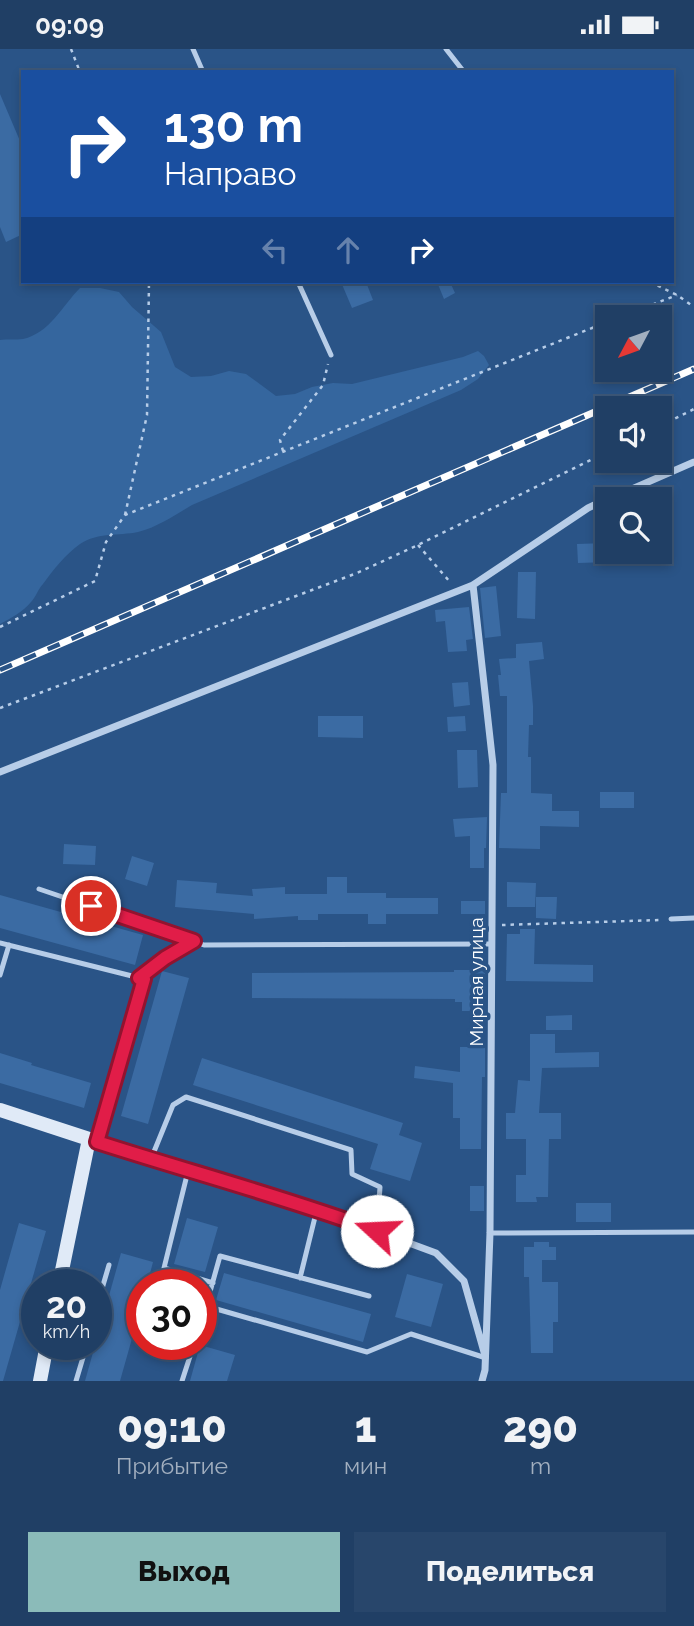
<!DOCTYPE html>
<html lang="ru">
<head>
<meta charset="utf-8">
<style>
	:root { --surface:#203f65; --page:#28466b; --text:#f1f3f6; --muted:#a2afbf; --line:#3d5879; --accent:#8bbbb9 }
	body { margin:0; font-family:Raleway,sans-serif; background:var(--page); color:var(--text); height:100vh; display:flex; flex-direction:column; font-size:26px; white-space:nowrap }
	* { box-sizing:border-box; margin:0 }
	p { font-size:23px; color:var(--muted) }
	.icon { flex:none; width:38px; height:38px; fill:none; stroke:currentColor; stroke-width:2; stroke-linecap:round; stroke-linejoin:round }
	.map { position:relative; height:1332px; overflow:hidden }
	.panel { display:flex; flex-direction:column; background:var(--surface); flex:1 }
	.panel>* { flex:none }
	.top-card { position:absolute; left:21px; top:21px; width:653px; height:214px; border-radius:0px; box-shadow:0 4px 10px #0003,0 0 0 2px var(--line); background:#1a4fa0; color:#fff; overflow:hidden }
	.needle { width:46px; rotate:229deg }
	.tools { position:absolute; left:595px; top:256px; display:grid; gap:14px }
	.tools a { display:grid; place-items:center; width:77px; height:77px; border-radius:0px; background:var(--surface); box-shadow:0 4px 10px #0003,0 0 0 2px var(--line); font-size:35px }
	.speed { position:absolute; left:21px; top:1220px; display:flex; gap:14px; font-size:35px; font-weight:700; text-align:center }
	.speed>* { display:grid; place-content:center; width:91px; height:91px; border-radius:50%; background:var(--surface); box-shadow:0 4px 10px #0003,0 0 0 2px var(--line); line-height:1 }
	.speed small { font-size:18px; font-weight:400 }
	.speed .limit { border:10px solid #d22; background:#fff; color:#111 }
	.pin { position:absolute; display:grid; place-items:center; width:60px; height:60px; color:#fff; margin:-30px; border:4px solid #fff; border-radius:50%; box-shadow:0 2px 7px #0007 }
	.me { position:absolute; width:77px; margin:-38px; rotate:290deg; stroke-linejoin:round; filter:drop-shadow(0 0 5px #0008) }
	.turn { display:flex; align-items:center; gap:24px; height:147px; padding:0 28px; font-size:32px }
	.turn .icon { width:91px; height:91px; stroke-width:2.5 }
	.turn b { display:block; font-size:49px; line-height:60px }
	.lanes { display:flex; align-items:center; height:66px; padding:0 28px; background:#0003; justify-content:center; gap:35px; direction:ltr }
	.lanes .off { opacity:.35 }
	.eta { display:flex; justify-content:space-evenly; align-items:center; height:119px; text-align:center }
	.eta b { font-size:42px; font-weight:800; line-height:49px }
	.action { display:flex; gap:14px; margin-top:auto; padding:14px 28px }
	.action a { flex:1; height:80px; border-radius:0px; background:var(--accent); color:#111; font-size:28px; font-weight:800; line-height:80px; text-align:center }
	.action a+a { background:var(--page); color:var(--text) }
	.status { display:flex; justify-content:space-between; align-items:center; height:49px; padding:0 35px; background:var(--surface); direction:ltr }
	.status svg { height:19px; fill:currentColor }
	.map>svg:first-child { display:block }
	.green { fill:#35669e }
	.building { fill:#3b6ba3 }
	.lines { fill:none; stroke-linecap:round; stroke-linejoin:round }
	.path { stroke:#b7cde8; stroke-width:2.5; stroke-dasharray:3.5 5; stroke-linecap:butt }
	.lane { stroke:#b7cde8; stroke-width:5 }
	.street { stroke:#b7cde8; stroke-width:7 }
	.secondary { stroke:#e0eaf7; stroke-width:14 }
	.rail-casing { stroke:#fff; stroke-width:7 }
	.rail { stroke:#2a5487; stroke-width:4.5; stroke-dasharray:13; stroke-linecap:butt }
	.route-casing { stroke:#92132f; stroke-width:18 }
	.route { stroke:#e11d48; stroke-width:12 }
	.labels { text-anchor:middle; stroke-width:7; stroke-linejoin:round; paint-order:stroke }
	.street-label { font-size:19px; fill:#fff; stroke:#2a5487 }
</style>
</head>
<body>
<div class="status"><b>09:09</b><svg viewBox="0 0 49 12"><path d="M0 12V9h3v3zM5 12V6h3v6zM10 12V3h3v9zM15 12V0h3v12zM26 1h20v11H26zM47 4h2v5h-2z"/></svg></div>
<div class="map">
<svg width="694" height="1332" viewBox="0 0 694 1332">
	<rect width="100%" height="100%" fill="#2a5487"/>
	<path class="green" d="M 80,239 L 100,239 L 119,243 L 132,258 L 161,283 L 175,318 L 191,328 L 211,327 L 229,322 L 246,325 L 276,347 L 295,345 L 312,338 L 333,334 L 352,335 L 463,308 L 478,302 L 484,307 L 489,316 L 478,330 L 461,341 L 192,456 C 175,466 158,478 138,483 C 118,487 98,483 80,495 C 66,505 53,521 43,535 C 38,540 36,548 31,553 C 23,563 11,569 0,575 L 0,291 C 7,290 16,291 23,290 C 50,284 62,257 80,239 Z"/>
	<path class="building" d="M 0,45 L 23,99 L 23,185 L 6,193 L 0,178 Z
		M 341,233 L 366,233 L 373,251 L 352,259 Z
		M 437,233 L 450,233 L 455,244 L 444,250 Z
		M 607,494 L 610,513 L 578,514 L 577,495 Z
		M 518,523 L 536,523 L 535,570 L 517,569 Z
		M 496,537 L 501,587 L 485,589 L 480,539 Z
		M 469,558 L 473,590 L 466,591 L 467,602 L 448,603 L 445,572 L 436,573 L 435,561 Z
		M 542,593 L 544,610 L 529,612 L 533,657 L 533,676 L 529,676 L 528,708 L 531,708 L 531,744 L 552,745 L 552,762 L 579,762 L 579,778 L 540,777 L 540,800 L 499,799 L 501,744 L 507,744 L 507,647 L 500,647 L 498,626 L 501,626 L 499,610 L 516,609 L 516,595 Z
		M 468,633 L 470,656 L 454,658 L 452,634 Z
		M 318,667 L 363,667 L 363,689 L 318,688 Z
		M 465,667 L 466,682 L 448,683 L 447,668 Z
		M 457,701 L 477,701 L 478,738 L 458,739 Z
		M 600,743 L 634,743 L 634,759 L 600,759 Z
		M 487,768 L 486,799 L 484,799 L 484,819 L 470,819 L 470,787 L 455,788 L 453,770 Z
		M 64,795 L 96,797 L 95,816 L 63,815 Z
		M 132,807 L 154,814 L 147,837 L 125,830 Z
		M 327,828 L 347,828 L 347,844 L 386,844 L 386,849 L 438,849 L 438,865 L 386,865 L 386,875 L 368,875 L 368,865 L 318,865 L 318,871 L 298,871 L 298,867 L 254,870 L 254,865 L 175,858 L 177,831 L 217,834 L 216,844 L 253,847 L 252,840 L 285,838 L 285,845 L 327,845 Z
		M 507,833 L 536,834 L 535,858 L 507,858 Z
		M 0,846 L 143,886 L 135,916 L 0,879 Z
		M 536,848 L 557,848 L 556,870 L 536,869 Z
		M 461,852 L 485,852 L 485,865 L 461,865 Z
		M 520,880 L 535,880 L 534,915 L 593,916 L 593,933 L 506,932 L 507,885 L 520,885 Z
		M 454,921 L 485,921 L 485,962 L 462,962 L 462,953 L 455,953 L 455,950 L 252,949 L 252,924 L 454,923 Z
		M 162,922 L 189,929 L 148,1075 L 121,1067 Z
		M 572,966 L 572,981 L 546,981 L 546,967 Z
		M 530,985 L 555,985 L 555,1004 L 599,1003 L 599,1018 L 542,1019 L 539,1064 L 561,1064 L 561,1090 L 549,1090 L 548,1148 L 536,1148 L 537,1153 L 516,1153 L 516,1126 L 526,1126 L 526,1090 L 506,1090 L 506,1064 L 515,1064 L 518,1031 L 530,1032 Z
		M 460,998 L 485,998 L 485,1028 L 482,1028 L 481,1100 L 460,1100 L 460,1069 L 453,1069 L 453,1034 L 414,1029 L 415,1017 L 460,1023 Z
		M 0,1004 L 32,1014 L 31,1016 L 91,1034 L 84,1059 L 0,1034 Z
		M 202,1009 L 403,1074 L 399,1086 L 422,1094 L 410,1132 L 370,1120 L 378,1095 L 193,1036 Z
		M 470,1137 L 484,1137 L 484,1162 L 470,1162 Z
		M 576,1154 L 611,1154 L 611,1173 L 576,1173 Z
		M 187,1169 L 218,1178 L 205,1223 L 174,1215 Z
		M 19,1174 L 46,1182 L 3,1332 L 0,1332 L 0,1241 Z
		M 534,1193 L 549,1193 L 549,1198 L 556,1198 L 556,1211 L 542,1211 L 542,1233 L 558,1233 L 558,1273 L 553,1273 L 553,1304 L 531,1304 L 529,1228 L 524,1228 L 524,1198 L 534,1198 Z
		M 121,1204 L 153,1213 L 147,1236 L 142,1236 L 142,1254 L 120,1332 L 85,1332 Z
		M 224,1224 L 371,1265 L 363,1293 L 216,1251 Z
		M 407,1225 L 443,1235 L 431,1278 L 395,1268 Z
		M 200,1296 L 235,1306 L 227,1332 L 190,1332 Z"/>
	<g class="lines">
		<path class="path" d="M 71,0 L 80,23
			M 650,233 L 677,246 L 694,258
			M 621,268 L 677,246
			M 660,377 L 694,360
			M 283,402 L 280,391 L 323,336 L 328,315
			M 125,466 L 147,366 L 149,233
			M 418,496 L 450,533
			M 0,578 L 95,532 L 106,493 L 125,466 L 607,273
			M 0,659 L 357,524 L 418,496 L 607,403
			M 502,876 L 660,871"/>
		<path class="lane" d="M 193,0 L 203,23
			M 446,0 L 464,23
			M 298,233 L 331,306
			M 39,840 L 204,896 L 492,895
			M 671,870 L 694,869
			M 0,894 L 144,930 L 97,1093
			M 0,926 L 9,896
			M 139,929 L 165,909 L 194,892
			M 151,1110 L 173,1056 L 186,1048 L 351,1101 L 352,1125 L 380,1138 L 377,1182
			M 188,1122 L 164,1219 L 213,1234
			M 490,1184 L 694,1183
			M 300,1229 L 317,1160
			M 369,1247 L 220,1207 L 206,1257 L 367,1303 L 411,1285 L 486,1309
			M 96,1260 L 109,1216
			M 201,1272 L 206,1257
			M 76,1332 L 87,1295
			M 182,1332 L 194,1295"/>
		<path class="street" d="M 609,450 L 694,413
			M 473,536 L 493,716 L 490,1184 L 485,1321 L 482,1332
			M 0,723 L 473,536 L 588,459 L 607,450
			M 89,1090 L 188,1122 L 317,1160 L 436,1204 L 464,1232 L 484,1303"/>
		<path class="secondary" d="M 0,1061 L 89,1090 L 59,1236
			M 40,1332 L 47,1295"/>
		<defs>
			<path id="rail" d="M 0,621 L 694,320"/>
		</defs>
		<use href="#rail" class="rail-casing"/>
		<use href="#rail" class="rail"/>
	</g>
	<g class="lines">
		<defs>
			<path id="route" d="M 91,857 L 194,892 L 165,909 L 139,929 L 144,930 L 97,1093 C 190,1123 285,1148 377,1182"/>
		</defs>
		<use href="#route" class="route-casing"/>
		<use href="#route" class="route"/>
	</g>
	<g class="labels">
		<g class="street-label">
			<text transform="translate(476 933) rotate(-90)" y="7">Мирная улица</text>
		</g>
	</g>
</svg>
<div class="tools">
<a><svg class="needle" viewBox="-14 -14 28 28"><path d="M0-13l5 13h-10z" fill="#e53935"/><path d="M0 13l5-13h-10z" fill="#a2afbf"/></svg></a>
<a><svg class="icon" aria-label="sound" viewBox="0 0 24 24"><path d="M4 9h4l5-4v14l-5-4H4zM17 9q2 3 0 6"/></svg></a>
<a><svg class="icon" aria-label="search" viewBox="0 0 24 24"><circle cx="10" cy="10" r="6"/><path d="M15 15l6 6"/></svg></a>
</div>
<div class="speed"><div>20<small>km/h</small></div><div class="limit">30</div></div>
<div class="pin" style="left:91px;top:857px;background:#d93025"><svg class="icon" aria-label="arrive" viewBox="0 0 24 24"><path d="M6 21V4h12l-3 4 3 4H6"/></svg></div>
<svg class="me" style="left:377px;top:1182px" viewBox="-20 -20 40 40"><circle r="19" fill="#fff"/><path d="M0-13L10 11 0 6-10 11z" fill="#e11d48"/></svg>
<div class="top-card">
<div class="turn"><svg class="icon" aria-label="right" viewBox="0 0 24 24"><path d="M7 20v-9h11M14 6l5 5-5 5"/></svg><div><b>130 m</b>Направо</div></div>
<div class="lanes"><svg class="icon off" aria-label="left" viewBox="0 0 24 24"><path d="M17 20v-9H6M10 6l-5 5 5 5"/></svg><svg class="icon off" aria-label="ahead" viewBox="0 0 24 24"><path d="M12 20V5M6 11l6-6 6 6"/></svg><svg class="icon" aria-label="right" viewBox="0 0 24 24"><path d="M7 20v-9h11M14 6l5 5-5 5"/></svg></div>
</div>
</div>
<section class="panel">
<div class="eta">
<div><b>09:10</b><p>Прибытие</p></div>
<div><b>1</b><p>мин</p></div>
<div><b>290</b><p>m</p></div>
</div>
<div class="action"><a>Выход</a><a>Поделиться</a></div>
</section>
</body>
</html>
